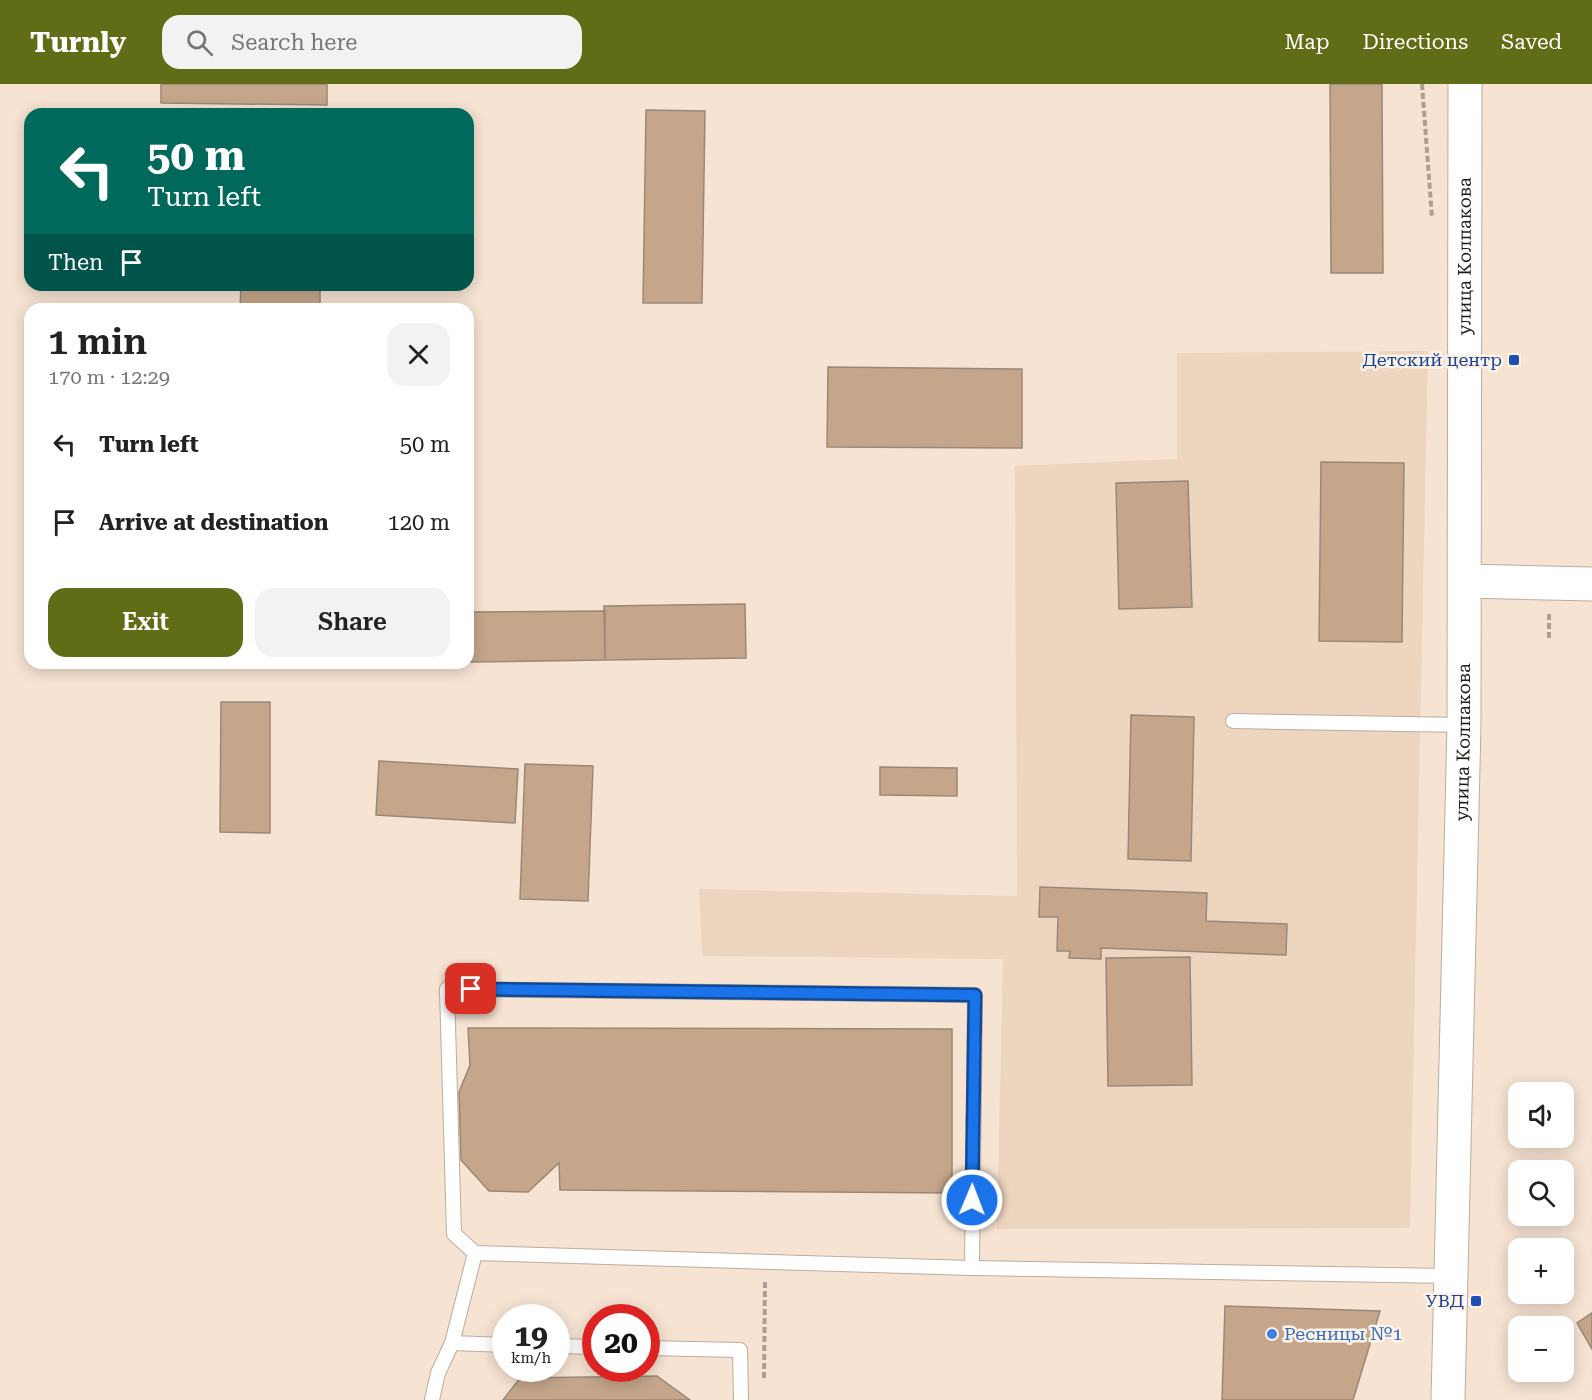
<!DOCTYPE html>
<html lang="en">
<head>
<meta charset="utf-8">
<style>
	:root { --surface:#fff; --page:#f2f2f2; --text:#222; --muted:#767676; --accent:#616d16 }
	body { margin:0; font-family:"Roboto Serif",serif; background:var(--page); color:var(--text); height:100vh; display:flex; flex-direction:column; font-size:22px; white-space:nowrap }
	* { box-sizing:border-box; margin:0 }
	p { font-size:20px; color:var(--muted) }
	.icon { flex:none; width:33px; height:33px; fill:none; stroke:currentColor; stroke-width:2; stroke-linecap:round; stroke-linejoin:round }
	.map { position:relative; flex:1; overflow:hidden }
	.sheet { position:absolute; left:24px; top:219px; width:450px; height:366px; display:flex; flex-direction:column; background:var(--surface); border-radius:18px; box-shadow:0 3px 15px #0003 }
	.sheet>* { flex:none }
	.banner { position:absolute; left:24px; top:24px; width:450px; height:183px; border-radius:18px; box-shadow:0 3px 15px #0003; background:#00695c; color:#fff; overflow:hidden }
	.buttons { position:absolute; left:1508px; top:998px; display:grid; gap:12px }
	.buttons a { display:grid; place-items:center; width:66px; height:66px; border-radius:12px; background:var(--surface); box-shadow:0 3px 15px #0003; font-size:30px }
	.speed { position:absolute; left:492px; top:1220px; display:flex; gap:12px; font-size:30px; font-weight:700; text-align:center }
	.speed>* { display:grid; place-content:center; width:78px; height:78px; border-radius:50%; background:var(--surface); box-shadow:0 3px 15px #0003; line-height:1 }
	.speed small { font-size:15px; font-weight:400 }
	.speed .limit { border:9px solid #d22; background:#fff; color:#111 }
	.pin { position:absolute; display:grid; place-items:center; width:51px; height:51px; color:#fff; margin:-26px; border-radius:12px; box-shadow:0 3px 9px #0006 }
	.me { position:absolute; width:66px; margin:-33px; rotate:1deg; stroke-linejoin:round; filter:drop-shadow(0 0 4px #0008) }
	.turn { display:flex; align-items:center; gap:21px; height:126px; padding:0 24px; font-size:27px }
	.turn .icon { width:78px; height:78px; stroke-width:2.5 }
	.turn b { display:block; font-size:42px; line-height:51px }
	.then { display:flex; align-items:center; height:57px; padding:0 24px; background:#0003; gap:12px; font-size:22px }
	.round { display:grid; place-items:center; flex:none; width:63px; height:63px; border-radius:18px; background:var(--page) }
	.head { display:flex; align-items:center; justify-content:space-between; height:102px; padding:0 24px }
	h1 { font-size:36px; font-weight:600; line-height:45px }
	.button { display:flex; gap:12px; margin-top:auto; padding:12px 24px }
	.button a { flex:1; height:69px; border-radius:18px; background:var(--accent); color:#fff; font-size:24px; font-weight:600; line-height:69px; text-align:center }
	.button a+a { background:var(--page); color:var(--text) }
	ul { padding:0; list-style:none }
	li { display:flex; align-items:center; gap:18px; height:78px; padding:0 24px }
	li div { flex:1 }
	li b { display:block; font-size:22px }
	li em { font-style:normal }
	header { display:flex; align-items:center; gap:36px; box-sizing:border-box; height:84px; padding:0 30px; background:var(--accent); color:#fff }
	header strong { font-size:28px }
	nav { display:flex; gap:33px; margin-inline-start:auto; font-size:21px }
	.search { width:420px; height:54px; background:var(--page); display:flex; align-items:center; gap:15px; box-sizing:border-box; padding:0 21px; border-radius:18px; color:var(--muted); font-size:22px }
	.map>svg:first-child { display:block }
	.built { fill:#eed5c0 }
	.building { fill:#c5a68a; stroke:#998878; stroke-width:1.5 }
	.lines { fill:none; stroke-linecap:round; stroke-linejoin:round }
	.service-casing { stroke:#beac9c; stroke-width:16 }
	.tertiary-casing { stroke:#beac9c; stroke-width:35 }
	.path { stroke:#ad9e91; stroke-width:4; stroke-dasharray:6 3; stroke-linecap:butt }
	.service { stroke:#fff; stroke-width:14 }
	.tertiary { stroke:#fff; stroke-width:33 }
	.route-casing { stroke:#114b97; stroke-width:15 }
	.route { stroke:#1a73e8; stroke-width:10 }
	.transit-dot { fill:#1a4fb4; stroke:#fdf2e8; stroke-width:2 }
	.shop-dot { fill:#3f7fe0; stroke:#fdf2e8; stroke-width:2 }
	.labels { text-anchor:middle; stroke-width:5; stroke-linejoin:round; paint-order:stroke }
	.street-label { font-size:18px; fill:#211a14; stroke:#fdf2e8 }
	.transit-label { font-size:18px; fill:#164399; stroke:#fdf2e8; text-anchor:end }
	.shop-label { font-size:18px; fill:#366cbe; stroke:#fdf2e8; text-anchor:start }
</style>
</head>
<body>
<header>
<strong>Turnly</strong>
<div class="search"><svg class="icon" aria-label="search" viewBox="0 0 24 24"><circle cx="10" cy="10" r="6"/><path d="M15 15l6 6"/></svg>Search here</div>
<nav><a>Map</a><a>Directions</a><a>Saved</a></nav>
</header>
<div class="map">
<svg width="1592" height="1316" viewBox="0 0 1592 1316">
	<rect width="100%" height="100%" fill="#f6e3d2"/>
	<path class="built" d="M 1428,267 L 1410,1144 L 997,1145 L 1003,875 L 702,872 L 699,805 L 1017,812 L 1015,382 L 1177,375 L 1177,269 Z"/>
	<path class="building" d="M 161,0 L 327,0 L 327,21 L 161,19 Z
		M 1330,0 L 1382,0 L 1383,189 L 1331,189 Z
		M 646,26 L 705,27 L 702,219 L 643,219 Z
		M 241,201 L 320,201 L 320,225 L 240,225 Z
		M 828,283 L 1022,285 L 1022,364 L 827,363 Z
		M 1321,378 L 1404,379 L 1402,558 L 1319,557 Z
		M 1188,397 L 1192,523 L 1119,525 L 1116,399 Z
		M 745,520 L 746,574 L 605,576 L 604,522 Z
		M 605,527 L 605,576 L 468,578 L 468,528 Z
		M 221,618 L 270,618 L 270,749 L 220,748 Z
		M 1131,631 L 1194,633 L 1191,777 L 1128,775 Z
		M 379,677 L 518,685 L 515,739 L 376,731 Z
		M 525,680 L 593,682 L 588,817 L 520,815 Z
		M 880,683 L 957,684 L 957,712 L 880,711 Z
		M 1040,803 L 1207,809 L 1206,837 L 1287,840 L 1286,871 L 1101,864 L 1101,875 L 1069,874 L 1070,867 L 1057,867 L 1058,833 L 1039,833 Z
		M 1190,873 L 1192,1001 L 1108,1002 L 1106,874 Z
		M 468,944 L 952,945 L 952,1109 L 560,1106 L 559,1079 L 528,1108 L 489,1107 L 461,1076 L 459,1008 L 470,981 Z
		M 1225,1222 L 1380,1227 L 1353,1316 L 1222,1316 Z
		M 1592,1229 L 1592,1265 L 1577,1239 Z
		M 657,1292 L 690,1316 L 503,1316 L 520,1294 Z"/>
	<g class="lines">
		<defs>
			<path id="service" d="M 1233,637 L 1464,641
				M 972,1184 L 975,911 L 447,905 L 454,1150 L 475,1169 L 972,1184 L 1451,1192
				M 452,1259 L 506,1261
				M 556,1262 L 596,1263
				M 646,1264 L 740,1266 L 741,1316
				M 432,1316 L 438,1289 L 452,1259 L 475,1169"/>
			<g id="tertiary">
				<path d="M 1465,497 L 1592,500"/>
				<path id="s1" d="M 1448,1316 L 1464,641 L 1465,0"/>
			</g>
		</defs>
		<use href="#service" class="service-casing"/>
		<use href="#tertiary" class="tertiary-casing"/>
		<path class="path" d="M 1422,0 L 1432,134
			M 1549,554 L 1549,528
			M 764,1294 L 765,1197"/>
		<use href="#service" class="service"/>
		<use href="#tertiary" class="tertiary"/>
	</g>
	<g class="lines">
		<defs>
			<path id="route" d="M 471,905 L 975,911 L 972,1116"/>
		</defs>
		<use href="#route" class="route-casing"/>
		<use href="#route" class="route"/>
	</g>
	<g class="transit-dot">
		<rect x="1508" y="270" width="12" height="12" rx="3"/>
		<rect x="1470" y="1211" width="12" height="12" rx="3"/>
	</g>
	<circle class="shop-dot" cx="1272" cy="1250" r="6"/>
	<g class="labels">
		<g class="street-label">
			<text dy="6" stroke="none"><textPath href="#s1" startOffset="1144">улица Колпакова</textPath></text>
			<text dy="6" stroke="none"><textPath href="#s1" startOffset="658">улица Колпакова</textPath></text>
		</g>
		<g class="transit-label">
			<text x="1502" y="282">Детский центр</text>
			<text x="1464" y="1223">УВД</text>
		</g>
		<g class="shop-label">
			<text x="1284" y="1256">Ресницы №1</text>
		</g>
	</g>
</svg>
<div class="buttons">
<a><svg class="icon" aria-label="sound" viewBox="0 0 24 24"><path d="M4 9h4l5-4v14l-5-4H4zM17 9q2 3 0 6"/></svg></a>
<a><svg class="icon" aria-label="search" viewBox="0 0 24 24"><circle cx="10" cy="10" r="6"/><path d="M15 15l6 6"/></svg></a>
<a>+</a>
<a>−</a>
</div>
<div class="speed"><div>19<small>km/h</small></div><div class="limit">20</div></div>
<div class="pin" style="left:471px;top:905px;background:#d93025"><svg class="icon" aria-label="arrive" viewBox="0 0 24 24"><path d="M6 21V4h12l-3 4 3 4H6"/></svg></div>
<svg class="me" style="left:972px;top:1116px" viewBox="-20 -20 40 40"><circle r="17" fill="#1a73e8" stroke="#fff" stroke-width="3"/><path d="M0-11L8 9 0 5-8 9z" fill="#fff"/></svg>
<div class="banner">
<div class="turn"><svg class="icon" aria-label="left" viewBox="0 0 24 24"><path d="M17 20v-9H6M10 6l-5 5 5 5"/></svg><div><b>50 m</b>Turn left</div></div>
<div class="then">Then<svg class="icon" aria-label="arrive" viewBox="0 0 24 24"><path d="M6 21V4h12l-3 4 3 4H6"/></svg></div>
</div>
<section class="sheet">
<div class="head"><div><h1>1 min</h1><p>170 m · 12:29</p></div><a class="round"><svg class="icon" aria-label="close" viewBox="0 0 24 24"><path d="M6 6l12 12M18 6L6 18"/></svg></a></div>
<ul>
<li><svg class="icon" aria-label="left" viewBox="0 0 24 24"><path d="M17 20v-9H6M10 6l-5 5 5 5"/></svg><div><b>Turn left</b></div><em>50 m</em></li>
<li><svg class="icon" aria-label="arrive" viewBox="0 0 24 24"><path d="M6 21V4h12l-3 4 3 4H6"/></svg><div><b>Arrive at destination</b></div><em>120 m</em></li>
</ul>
<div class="button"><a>Exit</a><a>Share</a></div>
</section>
</div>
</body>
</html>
